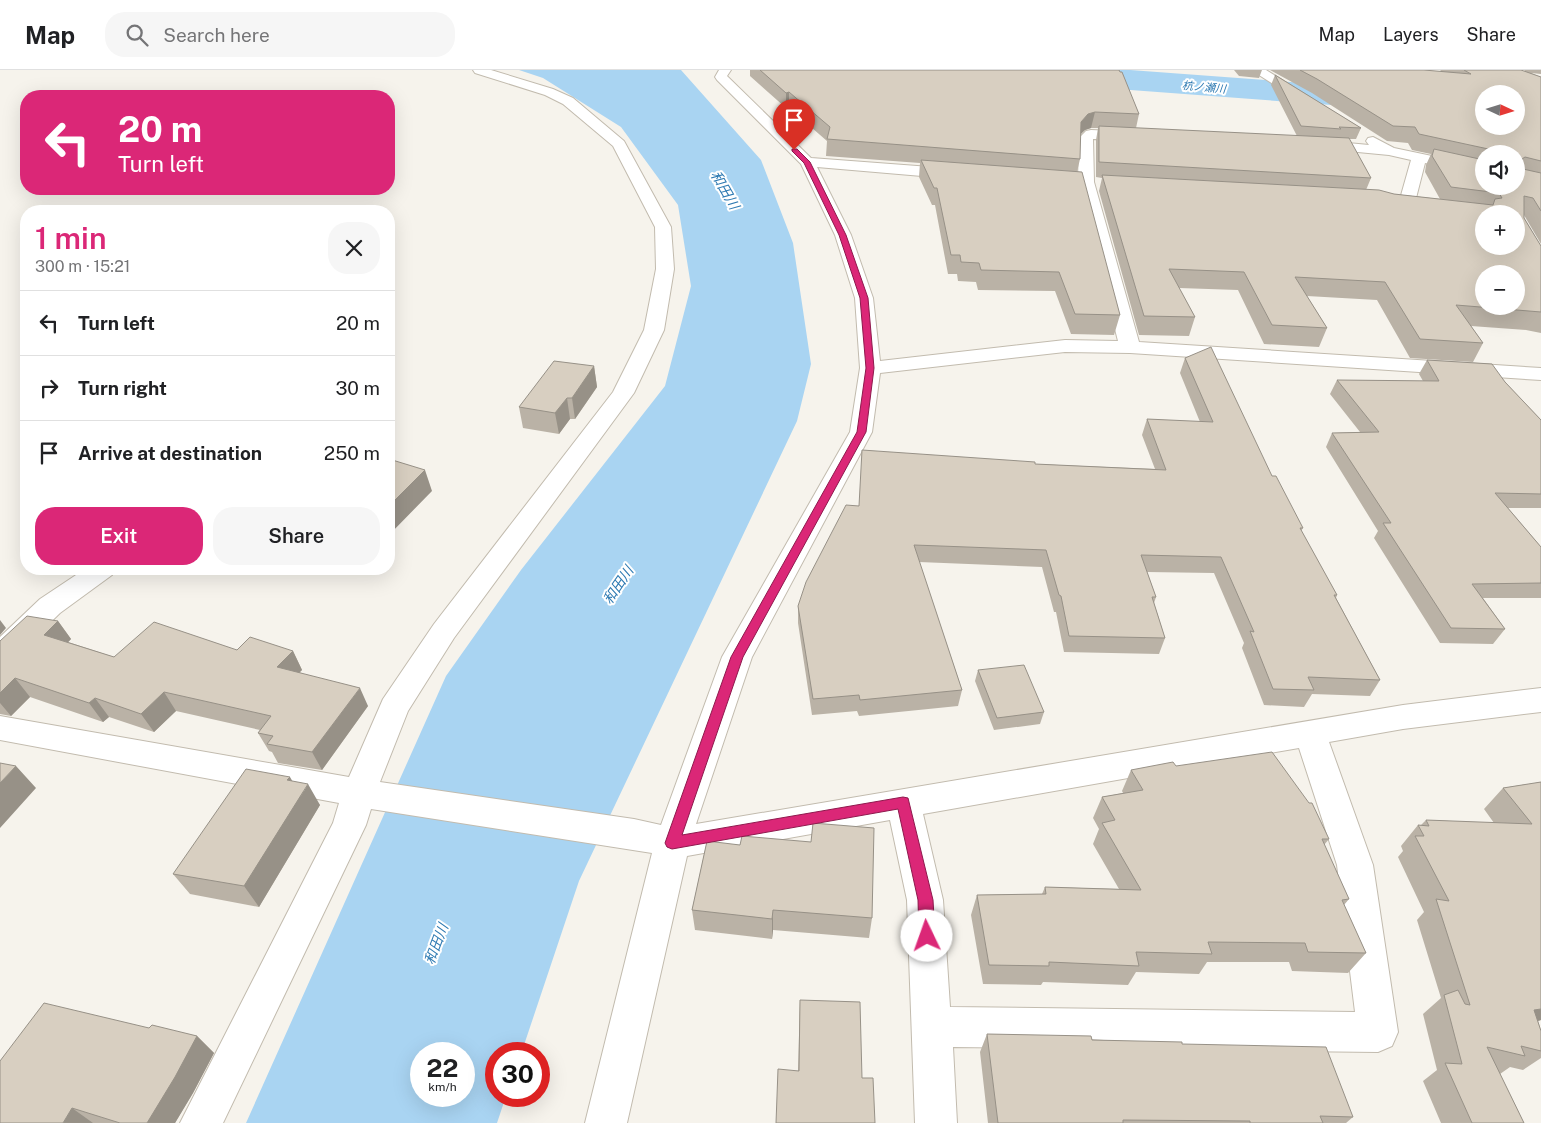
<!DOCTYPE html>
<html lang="en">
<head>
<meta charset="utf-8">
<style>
	:root { --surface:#fff; --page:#f6f6f6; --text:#202124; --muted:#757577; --line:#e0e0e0; --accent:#db2777 }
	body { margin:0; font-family:"Public Sans","Noto Sans JP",sans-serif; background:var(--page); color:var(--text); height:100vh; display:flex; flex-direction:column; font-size:19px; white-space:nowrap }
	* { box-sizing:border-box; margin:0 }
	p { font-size:16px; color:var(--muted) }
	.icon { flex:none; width:28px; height:28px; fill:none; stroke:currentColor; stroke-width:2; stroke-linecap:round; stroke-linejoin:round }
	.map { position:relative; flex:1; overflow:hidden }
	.details { position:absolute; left:20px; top:135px; width:375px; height:370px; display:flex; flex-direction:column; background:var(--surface); border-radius:20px; box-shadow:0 5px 20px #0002 }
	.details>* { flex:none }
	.hud { position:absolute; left:20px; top:20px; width:375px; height:105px; border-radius:20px; box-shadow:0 5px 20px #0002; background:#db2777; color:#fff; overflow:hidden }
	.needle { width:32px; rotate:94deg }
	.controls { position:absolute; left:1475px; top:15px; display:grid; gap:10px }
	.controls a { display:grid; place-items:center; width:50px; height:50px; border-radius:50%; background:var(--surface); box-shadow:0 5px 20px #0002; font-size:25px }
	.speed { position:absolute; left:410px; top:972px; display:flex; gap:10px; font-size:25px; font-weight:700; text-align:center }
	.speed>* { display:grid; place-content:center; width:65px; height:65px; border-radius:50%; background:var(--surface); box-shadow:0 5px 20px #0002; line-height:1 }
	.speed small { font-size:12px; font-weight:400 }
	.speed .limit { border:8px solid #d22; background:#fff; color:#111 }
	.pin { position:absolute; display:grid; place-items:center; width:42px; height:42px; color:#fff; margin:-51px -21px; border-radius:50% 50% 50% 0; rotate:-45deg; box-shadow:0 0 5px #0007 }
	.pin .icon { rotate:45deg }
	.me { position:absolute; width:55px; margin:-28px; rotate:357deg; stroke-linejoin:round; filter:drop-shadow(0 0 4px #0008) }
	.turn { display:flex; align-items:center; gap:18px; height:105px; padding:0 15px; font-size:22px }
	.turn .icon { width:65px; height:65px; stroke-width:2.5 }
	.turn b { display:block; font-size:35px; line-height:42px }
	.round { display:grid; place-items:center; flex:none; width:52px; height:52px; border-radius:20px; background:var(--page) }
	.head { display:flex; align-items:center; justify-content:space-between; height:85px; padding:0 15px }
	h1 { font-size:30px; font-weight:600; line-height:38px; color:var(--accent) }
	.primary-button { display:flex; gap:10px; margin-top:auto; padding:10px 15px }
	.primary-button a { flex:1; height:58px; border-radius:20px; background:var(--accent); color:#fff; font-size:20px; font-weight:600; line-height:58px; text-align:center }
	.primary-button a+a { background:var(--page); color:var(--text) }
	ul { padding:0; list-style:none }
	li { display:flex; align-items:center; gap:15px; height:65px; padding:0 15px; border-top:1px solid var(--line) }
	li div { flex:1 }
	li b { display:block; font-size:19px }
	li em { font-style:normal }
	header { display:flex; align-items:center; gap:30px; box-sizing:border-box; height:70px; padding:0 25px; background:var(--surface); border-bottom:1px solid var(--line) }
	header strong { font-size:24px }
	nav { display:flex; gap:28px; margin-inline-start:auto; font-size:18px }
	.search { width:350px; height:45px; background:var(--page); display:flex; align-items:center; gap:12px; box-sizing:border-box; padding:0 18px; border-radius:20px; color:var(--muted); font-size:19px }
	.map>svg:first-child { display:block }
	.water { fill:#a9d4f2; fill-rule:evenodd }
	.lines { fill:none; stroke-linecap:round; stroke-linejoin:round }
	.river { fill:#a9d4f2; fill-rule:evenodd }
	.minor-casing { stroke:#c2bbae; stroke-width:2 }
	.minor { fill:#fff; fill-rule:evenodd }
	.wall { fill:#bab2a6; fill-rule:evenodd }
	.shaded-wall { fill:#979187 }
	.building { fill:#d8cfc1; stroke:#979187; fill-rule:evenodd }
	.route { fill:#db2777; stroke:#8e194d }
	.labels { text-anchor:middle; stroke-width:4; stroke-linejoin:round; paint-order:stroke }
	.far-water-label { font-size:11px; font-style:italic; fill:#2e7ab2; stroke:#fff }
	.water-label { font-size:14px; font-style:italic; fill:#2e7ab2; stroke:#fff }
</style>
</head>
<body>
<header>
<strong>Map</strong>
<div class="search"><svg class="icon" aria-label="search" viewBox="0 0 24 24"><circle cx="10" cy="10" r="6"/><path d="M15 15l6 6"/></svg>Search here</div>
<nav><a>Map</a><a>Layers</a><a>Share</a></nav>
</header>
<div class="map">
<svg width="1541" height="1053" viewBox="0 0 1541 1053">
	<rect width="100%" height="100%" fill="#f6f3ec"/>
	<path class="water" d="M 519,0 L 681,0 L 761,90 L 793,173 L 811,294 L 797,351 L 579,811 L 521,984 L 496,984 L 496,1026 L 506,1026 L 497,1053 L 246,1053 L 446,606 L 521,500 L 665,316 L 691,216 L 678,135 L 621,57 L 543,8 ZM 421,984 L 464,984 L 464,1026 L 421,1026 Z"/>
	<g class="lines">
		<path class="river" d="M 908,0 L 1130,0 L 1332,15 L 1484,29 L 1484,51 L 1332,35 L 1117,19 L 924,10 L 913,7 Z"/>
		<defs>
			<path id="minor" d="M 473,0 L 491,0 L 553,19 L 573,28 L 624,71 L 671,157 L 674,199 L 664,260 L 634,323 L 454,568 L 408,641 L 380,712 L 634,749 L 661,755 L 722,587 L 850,362 L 860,298 L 855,228 L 835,165 L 801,94 L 717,10 L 715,7 L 719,0 L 731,0 L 727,6 L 811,88 L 957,99 L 962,101 L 965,104 L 962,107 L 957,109 L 817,97 L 851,165 L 873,228 L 880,291 L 1065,270 L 1118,271 L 1078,112 L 1079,68 L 1086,61 L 1091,60 L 1136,62 L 1143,66 L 1136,70 L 1093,69 L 1094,112 L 1139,272 L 1541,298 L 1541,310 L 1130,283 L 1065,282 L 880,303 L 872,362 L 752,587 L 696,754 L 1403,635 L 1541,618 L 1541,642 L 1403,659 L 1329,672 L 1373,795 L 1398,962 L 1392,976 L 1378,982 L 953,977 L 957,1053 L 915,1053 L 907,830 L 890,750 L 687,786 L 627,1053 L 585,1053 L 652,783 L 371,739 L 366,755 L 223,1053 L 180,1053 L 333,753 L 339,733 L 0,670 L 0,646 L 349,707 L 383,629 L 434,554 L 613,322 L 644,260 L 656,199 L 655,157 L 613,76 L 563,34 L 545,25 L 475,3 ZM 1299,678 L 1337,795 L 1355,942 L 950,937 L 943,830 L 923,744 Z
				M 1251,0 L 1266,0 L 1311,28 L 1305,32 L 1300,31 Z
				M 1373,67 L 1394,78 L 1484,97 L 1484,106 L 1425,93 L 1415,132 L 1484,140 L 1491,144 L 1484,144 L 1484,150 L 1400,139 L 1398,136 L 1411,90 L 1389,85 L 1316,78 L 1311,77 L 1309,74 L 1311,71 L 1316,70 L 1369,75 L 1366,71 L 1368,68 Z
				M 85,499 L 116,499 L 112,505 L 60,543 L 10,592 L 0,595 L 0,567 L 40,529 Z"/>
		</defs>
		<use href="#minor" class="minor-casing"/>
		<use href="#minor" class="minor"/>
	</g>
	<path class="wall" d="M 750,0 L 1119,0 L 1139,44 L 1136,58 L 1297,66 L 1271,15 L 1275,5 L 1361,58 L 1356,69 L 1349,69 L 1371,108 L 1366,120 L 1394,124 L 1440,129 L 1425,102 L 1426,95 L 1431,84 L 1412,80 L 1408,73 L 1387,71 L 1312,23 L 1270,0 L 1424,0 L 1442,2 L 1440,0 L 1521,0 L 1526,2 L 1524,0 L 1541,0 L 1541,4 L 1531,3 L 1541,7 L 1541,174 L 1524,145 L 1524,148 L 1541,176 L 1541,263 L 1526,260 L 1471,256 L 1483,273 L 1473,292 L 1410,288 L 1377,230 L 1307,226 L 1327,258 L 1319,277 L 1264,274 L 1238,220 L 1179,218 L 1195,247 L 1189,266 L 1139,265 L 1099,121 L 1102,108 L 1096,107 L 1096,70 L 1098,58 L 1091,58 L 1085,60 L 1080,64 L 1080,89 L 1077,102 L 1120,245 L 1114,265 L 1071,264 L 1055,221 L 978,220 L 976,212 L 958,211 L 957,204 L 948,204 L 935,135 L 932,135 L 919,107 L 920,93 L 826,86 L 827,71 L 789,38 L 786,38 L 750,6 ZM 1484,84 L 1516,84 L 1484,116 Z
		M 1234,0 L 1262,0 L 1259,8 L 1239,6 Z
		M 1185,288 L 1272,406 L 1303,458 L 1301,461 L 1337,525 L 1336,528 L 1380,610 L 1370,626 L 1312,624 L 1304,637 L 1264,635 L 1242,578 L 1244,573 L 1214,503 L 1147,502 L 1156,527 L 1154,533 L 1165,568 L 1159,584 L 1064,582 L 1056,542 L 1054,542 L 1042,497 L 919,492 L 962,620 L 958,636 L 859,646 L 857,641 L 812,645 L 798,553 L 798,536 L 858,436 L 1035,394 L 1155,399 L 1142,365 L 1147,349 L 1200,352 L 1180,303 Z
		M 1427,290 L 1505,312 L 1541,350 L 1541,438 L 1508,438 L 1541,477 L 1541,528 L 1483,528 L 1505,559 L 1493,574 L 1440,573 L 1374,468 L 1378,461 L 1326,377 L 1332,363 L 1360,362 L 1330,324 L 1337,310 L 1423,311 L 1419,304 Z
		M 594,296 L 597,317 L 575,349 L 570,349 L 559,364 L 523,358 L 519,337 Z
		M 185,499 L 200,499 L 196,502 Z
		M 58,551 L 71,569 L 68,572 L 114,587 L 237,580 L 293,581 L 302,600 L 299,602 L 368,636 L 322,700 L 278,693 L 272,682 L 269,681 L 258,663 L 260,660 L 176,641 L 154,662 L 109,647 L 103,652 L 30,627 L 11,646 L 0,644 L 0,571 Z
		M 978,600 L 1044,642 L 1040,654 L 994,660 L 975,611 Z
		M 1176,696 L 1329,769 L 1324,775 L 1349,829 L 1344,835 L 1366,883 L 1348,903 L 1292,901 L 1289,892 L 1207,892 L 1199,904 L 1136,902 L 1128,915 L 1043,912 L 1041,915 L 983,914 L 971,845 L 977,825 L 1042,824 L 1045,817 L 1119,819 L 1093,774 L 1099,759 L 1093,748 L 1102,727 L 1123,723 L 1122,721 L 1131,700 Z
		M 292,711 L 320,735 L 259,837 L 190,824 L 173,804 Z
		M 1541,712 L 1541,950 L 1538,951 L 1541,961 L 1541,988 L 1523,1000 L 1510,997 L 1500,1004 L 1524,1053 L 1441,1053 L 1423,1011 L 1437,1000 L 1423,944 L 1441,928 L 1417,850 L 1424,842 L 1398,787 L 1403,781 L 1401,776 L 1418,755 L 1421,755 L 1426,750 L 1494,753 L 1484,739 L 1503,718 Z
		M 707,771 L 872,848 L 869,868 L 773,860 L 772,869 L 695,860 L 692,840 Z
		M 800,930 L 862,1008 L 798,1001 Z
		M 149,958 L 197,966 L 214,983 L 193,1023 L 175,1053 L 0,1053 Z
		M 987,964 L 1182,974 L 1353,1047 L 1346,1053 L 988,1053 L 980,982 Z"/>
	<path class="shaded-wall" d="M 789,22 L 789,38 L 786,38 L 786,23 Z
		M 1095,42 L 1091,58 L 1085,60 L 1077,68 L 1081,52 L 1088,44 Z
		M 594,296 L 597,317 L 575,349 L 572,328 Z
		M 567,328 L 570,349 L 559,364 L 555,343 Z
		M 425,400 L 432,421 L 389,465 L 389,436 Z
		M 194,499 L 200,499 L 196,502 Z
		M 0,550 L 6,558 L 0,565 Z
		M 58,551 L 71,569 L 58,583 L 44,565 Z
		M 293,581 L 302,600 L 287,616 L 277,597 Z
		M 15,608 L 30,627 L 11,646 L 0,633 L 0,623 Z
		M 360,618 L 368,636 L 322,700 L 312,682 Z
		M 164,622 L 176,641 L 154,662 L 141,644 Z
		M 95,628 L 109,647 L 103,652 L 89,633 Z
		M 16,696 L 36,718 L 0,758 L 0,713 Z
		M 290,707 L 301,726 L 308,714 L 320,735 L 259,837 L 244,816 L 287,710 Z
		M 773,840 L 773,860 L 772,869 L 772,849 Z
		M 1541,939 L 1541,950 L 1510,959 L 1534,940 Z
		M 197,966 L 214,983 L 193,1023 L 175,1053 L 147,1053 Z
		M 72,1038 L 93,1053 L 63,1053 Z"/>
	<path class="building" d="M 760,0 L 1119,0 L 1120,2 L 1122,2 L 1139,44 L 1095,42 L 1088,44 L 1081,52 L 1080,89 L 827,69 L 830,57 L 789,22 L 786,23 Z
		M 1300,0 L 1424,0 L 1471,4 L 1464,0 L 1521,0 L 1541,7 L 1541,91 L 1525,87 L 1522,89 L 1523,99 L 1541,103 L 1541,141 L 1533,128 L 1524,126 L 1524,148 L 1541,176 L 1541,242 L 1456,235 L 1483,273 L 1420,269 L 1385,212 L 1295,207 L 1327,258 L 1272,255 L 1244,202 L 1169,199 L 1195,247 L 1144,246 L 1102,105 L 1379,120 L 1394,124 L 1493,135 L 1495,129 L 1502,128 L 1499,123 L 1451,117 L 1432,86 L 1434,79 L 1484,90 L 1484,116 L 1516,116 L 1516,84 L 1494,84 L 1493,80 L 1419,64 L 1415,57 L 1393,56 L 1317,9 ZM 1484,24 L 1516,24 L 1516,56 L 1484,56 ZM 1484,144 L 1516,144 L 1516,176 L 1484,176 ZM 1484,204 L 1516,204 L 1516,236 L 1484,236 Z
		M 1275,5 L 1361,58 L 1339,57 L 1341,59 L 1301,56 Z
		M 1099,56 L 1349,68 L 1371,108 L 1099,92 Z
		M 921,90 L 1082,102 L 1120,245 L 1075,244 L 1059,202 L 981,200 L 979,193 L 961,192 L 960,185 L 951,185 L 937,118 L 934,118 Z
		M 1211,277 L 1272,406 L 1276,406 L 1303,458 L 1300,458 L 1337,525 L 1334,525 L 1380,610 L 1308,607 L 1314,620 L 1273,619 L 1250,561 L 1254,562 L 1221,487 L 1141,485 L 1156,527 L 1152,527 L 1165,568 L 1069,566 L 1061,526 L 1059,525 L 1046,480 L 914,475 L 962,620 L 860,630 L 859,625 L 813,629 L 798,536 L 806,512 L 846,435 L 859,436 L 862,380 L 1035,392 L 1035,394 L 1166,400 L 1147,349 L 1213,352 L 1185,288 Z
		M 1427,290 L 1492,294 L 1505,312 L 1541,350 L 1541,424 L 1495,423 L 1541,477 L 1541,513 L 1472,514 L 1505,559 L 1451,558 L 1383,453 L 1391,453 L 1332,363 L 1379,362 L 1337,310 L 1439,311 Z
		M 554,291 L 594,296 L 572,328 L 567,328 L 555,343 L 519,337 Z
		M 389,389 L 425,400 L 389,436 Z
		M 27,546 L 58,551 L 44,565 L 114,587 L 154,552 L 237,580 L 250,567 L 293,581 L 277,597 L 360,618 L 312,682 L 267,674 L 273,666 L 258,663 L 271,646 L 164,622 L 141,644 L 95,628 L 89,633 L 15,608 L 0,623 L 0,571 Z
		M 1024,595 L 1044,642 L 997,648 L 978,600 Z
		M 1272,682 L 1309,733 L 1312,733 L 1329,769 L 1322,769 L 1349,829 L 1342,830 L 1366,883 L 1308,882 L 1305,873 L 1208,872 L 1212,884 L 1136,882 L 1139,896 L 1049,892 L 1049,896 L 989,895 L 977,825 L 1046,824 L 1045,817 L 1141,820 L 1102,753 L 1115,750 L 1102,727 L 1143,720 L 1131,700 L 1173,692 L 1176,696 Z
		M 0,693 L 16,696 L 0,713 Z
		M 246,699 L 290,707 L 287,710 L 308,714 L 244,816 L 173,804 Z
		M 1541,712 L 1541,939 L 1534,940 L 1541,961 L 1541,981 L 1521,976 L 1525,986 L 1487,977 L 1524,1053 L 1472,1053 L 1445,993 L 1462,994 L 1444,925 L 1458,920 L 1465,934 L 1470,935 L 1436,829 L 1449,831 L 1415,766 L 1424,766 L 1418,755 L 1429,756 L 1426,750 L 1532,754 L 1503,718 Z
		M 813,753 L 874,758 L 872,848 L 773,840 L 772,849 L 692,840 L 707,771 L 740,775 L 742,766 L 811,772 Z
		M 800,930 L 860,932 L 862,1008 L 873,1008 L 875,1053 L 776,1053 L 778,999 L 799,1001 Z
		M 44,933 L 149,958 L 152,955 L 197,966 L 175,1007 L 147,1053 L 120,1053 L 72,1038 L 63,1053 L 0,1053 L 0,991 Z
		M 987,964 L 1091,966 L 1092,970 L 1182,972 L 1182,974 L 1326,977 L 1353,1047 L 1320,1046 L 1323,1053 L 1250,1053 L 1250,1051 L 1123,1050 L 1123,1053 L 998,1053 Z"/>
	<path class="route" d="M 792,79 L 797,79 L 810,92 L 846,165 L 868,228 L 874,298 L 866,362 L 743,587 L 682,765 L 903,727 L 908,728 L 933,830 L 935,866 L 933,872 L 927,874 L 922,872 L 919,866 L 918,830 L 898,739 L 672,779 L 667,777 L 665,773 L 731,587 L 857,362 L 866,298 L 860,228 L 839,165 L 804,93 L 792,81 Z"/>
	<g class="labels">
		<g class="far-water-label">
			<text transform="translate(1204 17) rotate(5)" y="4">杭ノ瀬川</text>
		</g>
		<g class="water-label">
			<text transform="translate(725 120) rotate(60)" y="5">和田川</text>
			<text transform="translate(618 515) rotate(-56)" y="5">和田川</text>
			<text transform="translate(436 874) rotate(-69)" y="5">和田川</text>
		</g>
	</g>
</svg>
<div class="controls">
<a><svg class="needle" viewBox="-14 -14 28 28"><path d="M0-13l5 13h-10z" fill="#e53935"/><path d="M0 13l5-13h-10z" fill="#757577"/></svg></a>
<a><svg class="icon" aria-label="sound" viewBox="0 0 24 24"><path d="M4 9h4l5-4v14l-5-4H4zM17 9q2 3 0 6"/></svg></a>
<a>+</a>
<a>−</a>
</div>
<div class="speed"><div>22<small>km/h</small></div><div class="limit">30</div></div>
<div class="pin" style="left:794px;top:80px;background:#d93025"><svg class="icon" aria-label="arrive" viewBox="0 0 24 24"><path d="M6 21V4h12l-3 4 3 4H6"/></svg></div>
<svg class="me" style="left:927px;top:866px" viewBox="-20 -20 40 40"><circle r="19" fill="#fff"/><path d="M0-13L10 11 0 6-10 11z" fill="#db2777"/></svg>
<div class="hud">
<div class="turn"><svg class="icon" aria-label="left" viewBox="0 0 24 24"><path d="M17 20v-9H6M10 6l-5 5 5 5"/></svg><div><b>20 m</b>Turn left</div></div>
</div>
<section class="details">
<div class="head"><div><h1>1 min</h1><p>300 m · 15:21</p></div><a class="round"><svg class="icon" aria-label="close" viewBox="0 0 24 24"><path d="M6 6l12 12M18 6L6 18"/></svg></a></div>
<ul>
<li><svg class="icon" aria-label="left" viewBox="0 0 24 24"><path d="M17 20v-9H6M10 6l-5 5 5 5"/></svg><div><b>Turn left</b></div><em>20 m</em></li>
<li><svg class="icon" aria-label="right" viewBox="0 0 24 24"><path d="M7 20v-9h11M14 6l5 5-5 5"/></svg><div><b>Turn right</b></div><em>30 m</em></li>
<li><svg class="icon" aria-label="arrive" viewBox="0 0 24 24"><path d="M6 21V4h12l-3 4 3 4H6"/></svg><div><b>Arrive at destination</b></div><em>250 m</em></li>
</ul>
<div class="primary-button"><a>Exit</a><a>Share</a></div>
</section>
</div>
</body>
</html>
